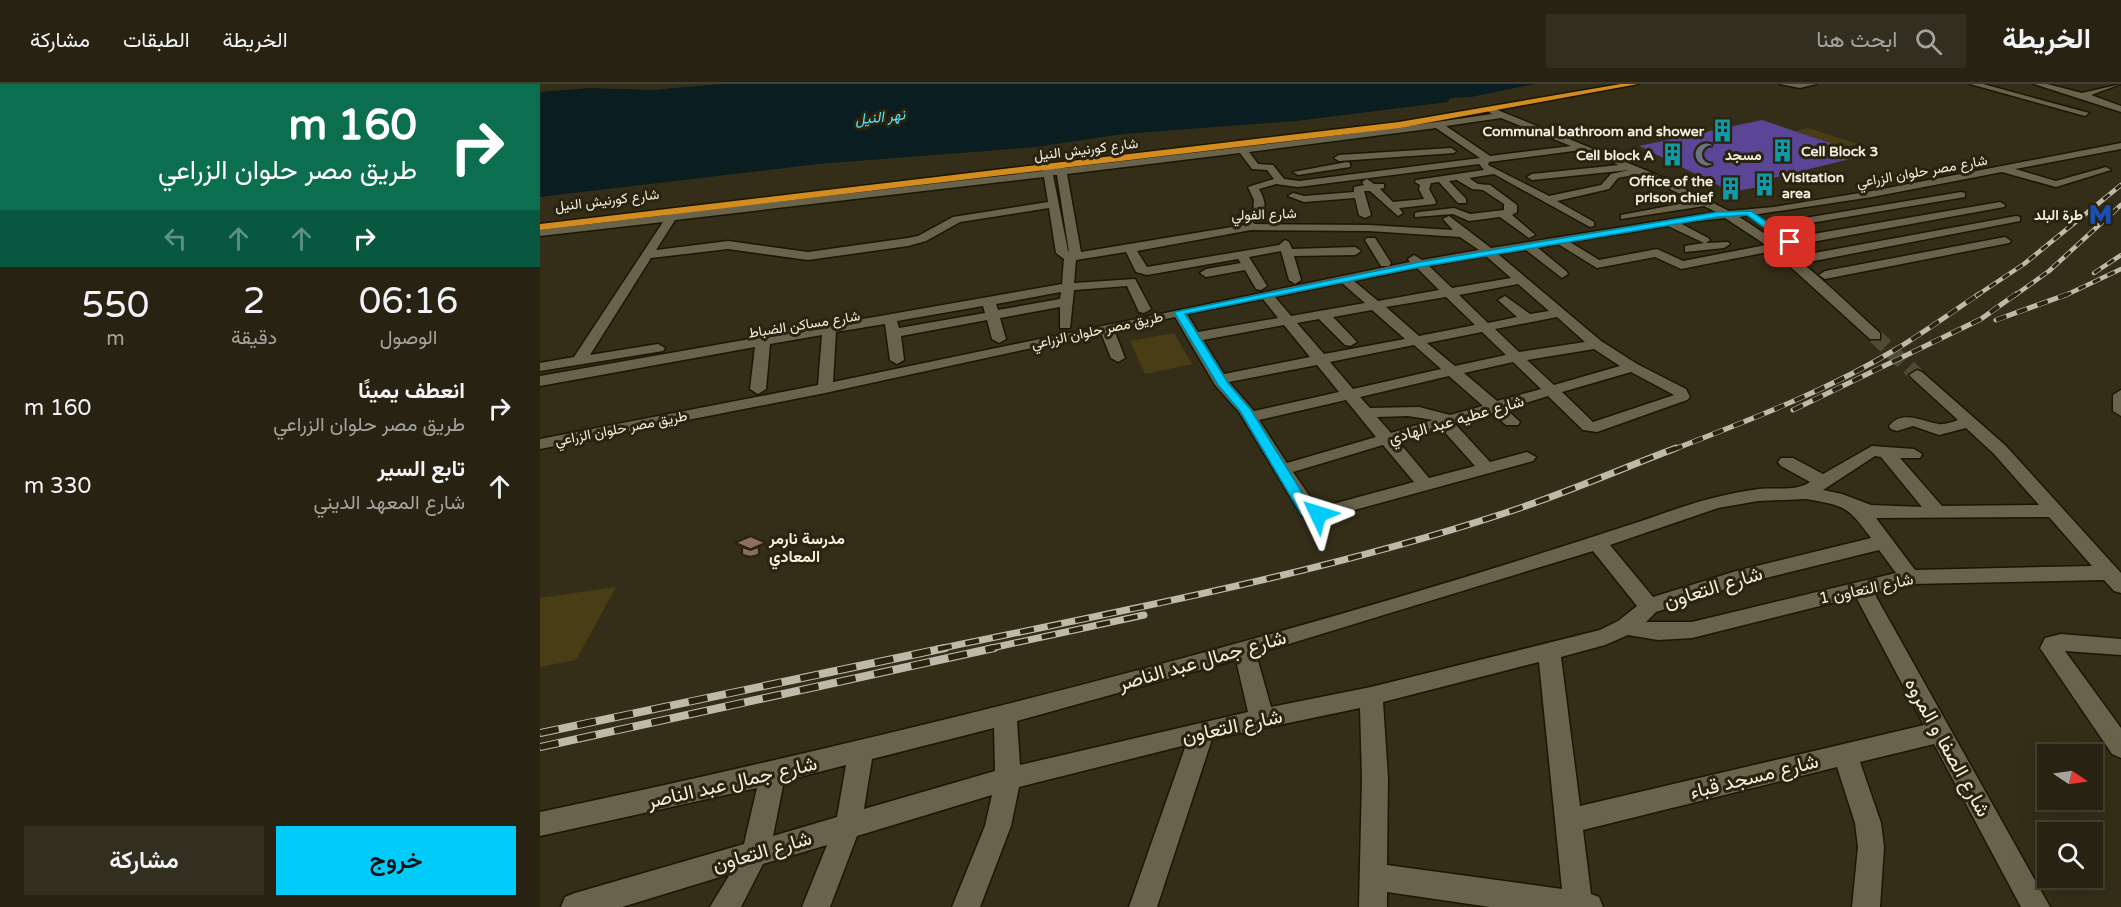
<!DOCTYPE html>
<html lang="ar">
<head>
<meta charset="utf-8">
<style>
	:root { --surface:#272212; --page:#332f20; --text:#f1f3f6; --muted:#a4a49f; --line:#433f32; --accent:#00cbf9 }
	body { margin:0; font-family:"Varela Round",Vazirmatn,sans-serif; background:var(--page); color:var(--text); direction:rtl; height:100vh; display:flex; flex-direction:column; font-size:22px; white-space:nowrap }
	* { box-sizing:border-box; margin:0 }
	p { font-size:20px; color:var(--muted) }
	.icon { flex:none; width:33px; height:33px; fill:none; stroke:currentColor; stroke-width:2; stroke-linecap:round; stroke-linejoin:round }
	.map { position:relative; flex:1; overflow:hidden; direction:ltr }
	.details { display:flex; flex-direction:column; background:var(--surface); width:540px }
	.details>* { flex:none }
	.hud { background:#0b6e4f; color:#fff; overflow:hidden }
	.needle { width:39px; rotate:103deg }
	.fabs { position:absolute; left:1497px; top:660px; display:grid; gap:12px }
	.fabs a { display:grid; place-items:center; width:66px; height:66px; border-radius:0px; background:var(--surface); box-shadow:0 6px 24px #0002,0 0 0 2px var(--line); font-size:30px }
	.pin { position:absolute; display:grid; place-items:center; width:51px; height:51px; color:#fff; margin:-26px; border-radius:12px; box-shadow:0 3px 9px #0006 }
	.me { position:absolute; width:66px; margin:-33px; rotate:311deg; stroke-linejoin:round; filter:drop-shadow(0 0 4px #0008) }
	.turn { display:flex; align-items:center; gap:21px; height:126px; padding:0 24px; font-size:27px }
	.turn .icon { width:78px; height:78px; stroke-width:2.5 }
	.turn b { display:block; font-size:42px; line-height:51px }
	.lanes { display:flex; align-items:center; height:57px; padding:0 24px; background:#0003; justify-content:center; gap:30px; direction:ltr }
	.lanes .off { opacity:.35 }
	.eta { display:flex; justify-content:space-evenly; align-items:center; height:102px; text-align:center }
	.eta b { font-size:36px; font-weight:600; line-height:42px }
	.button { display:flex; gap:12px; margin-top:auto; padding:12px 24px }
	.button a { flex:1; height:69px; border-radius:0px; background:var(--accent); color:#111; font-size:24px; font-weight:600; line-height:69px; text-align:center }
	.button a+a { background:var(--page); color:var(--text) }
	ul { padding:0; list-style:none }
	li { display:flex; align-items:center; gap:18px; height:78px; padding:0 24px }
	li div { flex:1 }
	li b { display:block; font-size:22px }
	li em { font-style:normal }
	header { display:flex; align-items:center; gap:36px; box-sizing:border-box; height:84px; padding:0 30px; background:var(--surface); border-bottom:2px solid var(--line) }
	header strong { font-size:28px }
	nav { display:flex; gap:33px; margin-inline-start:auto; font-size:21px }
	.search { width:420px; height:54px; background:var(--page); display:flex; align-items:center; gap:15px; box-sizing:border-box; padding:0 21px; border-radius:0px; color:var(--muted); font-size:22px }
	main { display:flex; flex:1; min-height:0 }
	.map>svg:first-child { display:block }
	.green { fill:#483d14 }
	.water { fill:#0a1d21 }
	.building { fill:#5b4596 }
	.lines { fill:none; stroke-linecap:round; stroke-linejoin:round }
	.minor-tunnel { stroke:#504b36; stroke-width:15; stroke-dasharray:15 8; stroke-linecap:butt }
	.minor-casing { stroke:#1b1602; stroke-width:3 }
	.highway-casing { stroke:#1b1602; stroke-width:3 }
	.minor { fill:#6a634c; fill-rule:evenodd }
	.highway { fill:#d48c21; fill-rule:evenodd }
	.rail-far3-casing { stroke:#bebaaa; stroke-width:4.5 }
	.rail-far2-casing { stroke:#bebaaa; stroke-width:5 }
	.rail-far1-casing { stroke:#bebaaa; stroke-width:7 }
	.rail-casing { stroke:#bebaaa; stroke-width:8 }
	.rail-far3 { stroke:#2a240e; stroke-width:3; stroke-dasharray:8; stroke-linecap:butt }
	.rail-far2 { stroke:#2a240e; stroke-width:4; stroke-dasharray:11; stroke-linecap:butt }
	.rail-far1 { stroke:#2a240e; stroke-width:4.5; stroke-dasharray:14; stroke-linecap:butt }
	.rail { stroke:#2a240e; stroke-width:6; stroke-dasharray:19; stroke-linecap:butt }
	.route { fill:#00cbf9; stroke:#0084a2; stroke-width:1.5 }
	.labels { text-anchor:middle; stroke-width:6; stroke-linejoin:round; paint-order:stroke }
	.far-poi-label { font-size:14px; font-weight:bold; fill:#f2efe1; stroke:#2a240e; text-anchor:end }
	.far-street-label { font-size:14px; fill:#f2efe1; stroke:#2a240e }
	.far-water-label { font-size:15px; font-style:italic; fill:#55e6ff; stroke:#2a240e }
	.street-label { font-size:16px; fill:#f2efe1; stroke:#2a240e }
	.poi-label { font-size:16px; font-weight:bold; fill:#f2efe1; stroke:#2a240e; text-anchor:start }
	.near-street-label { font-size:20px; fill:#f2efe1; stroke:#2a240e }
</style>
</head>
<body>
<header>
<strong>الخريطة</strong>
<div class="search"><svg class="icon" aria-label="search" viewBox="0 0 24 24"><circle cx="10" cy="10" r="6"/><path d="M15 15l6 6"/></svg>ابحث هنا</div>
<nav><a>الخريطة</a><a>الطبقات</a><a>مشاركة</a></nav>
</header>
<main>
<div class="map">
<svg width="1581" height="823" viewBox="0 0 1581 823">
	<rect width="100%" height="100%" fill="#342e18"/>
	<path class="green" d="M 1268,44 L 1318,60 L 1304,64 L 1255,47 Z
		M 634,249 L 652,280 L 605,290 L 590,257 Z
		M 76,503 L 36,576 L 0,583 L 0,514 Z"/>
	<path class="water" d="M 180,0 L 995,0 L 931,13 L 910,14 L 908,18 L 756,37 L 583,50 L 496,63 L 278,80 L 0,113 L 0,8 L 50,4 L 112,6 Z"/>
	<path class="building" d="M 1222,36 L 1326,71 L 1225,96 L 1234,100 L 1192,108 L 1099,62 Z"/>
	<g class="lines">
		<path class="minor-tunnel" d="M 1335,252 L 1377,291"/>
		<defs>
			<path id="minor" d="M 1240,0 L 1276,0 L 1260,4 Z
				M 1430,0 L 1443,0 L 1549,29 L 1545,32 Z
				M 1494,0 L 1507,0 L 1542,9 L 1581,0 L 1551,11 L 1581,22 L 1581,28 Z
				M 950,23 L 1115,90 L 1189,127 L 1234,123 L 1332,107 L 1581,59 L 1581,65 L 1475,85 L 1516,97 L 1566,83 L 1571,86 L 1516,103 L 1462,88 L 1332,113 L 1199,133 C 1251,164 1295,208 1340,249 L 1340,255 L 1330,255 L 1233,167 L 1141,185 L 1115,173 L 1057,184 L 1018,160 L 998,164 L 1026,187 L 1028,190 L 1022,194 L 986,166 L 958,170 L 1061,257 L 1097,280 L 1146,305 L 1150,313 L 1147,316 L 1057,348 L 1043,346 L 1008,312 L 966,325 L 980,338 L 978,341 L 966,341 L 952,329 L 915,340 L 950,378 L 987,368 L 996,373 L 993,377 L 778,436 L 762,432 L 699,328 L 675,301 L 635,233 L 574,246 L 585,274 L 578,278 L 571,274 L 561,249 L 285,309 L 0,365 L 0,355 L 278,301 L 282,251 L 230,260 L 226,305 L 218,310 L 210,305 L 215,263 L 0,302 L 0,292 L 522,200 L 524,175 L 516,169 L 509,124 L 420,138 L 386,157 L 368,162 L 268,176 L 188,165 L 111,174 L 50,271 L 118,260 L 125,264 L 123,267 L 0,287 L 0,279 L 34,273 L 123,138 L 0,152 L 0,146 L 127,131 L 134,126 L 139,129 L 503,87 L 502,83 L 507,80 L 516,85 L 515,81 L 520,78 L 525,84 C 668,67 812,51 952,30 L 946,26 ZM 961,34 L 1031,62 L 950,72 L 906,42 ZM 896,44 L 940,74 L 759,97 L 744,95 L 733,81 L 718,80 L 709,68 ZM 1041,66 L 1079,81 L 992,90 L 987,93 L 992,96 L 1089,86 L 1071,90 L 1061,101 L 1009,112 L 948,81 L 949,78 ZM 700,69 L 712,85 L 727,86 L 734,95 L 708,103 L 714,116 L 713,127 L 698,132 L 704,141 L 541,168 L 527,90 ZM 939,80 L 944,86 L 876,96 L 875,98 L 880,101 L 879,105 L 884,115 L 853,118 L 840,105 L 844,104 L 844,100 L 834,100 L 827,95 L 822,98 L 824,101 L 814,103 L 814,108 L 764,112 L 753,109 L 748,112 L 764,118 L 815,114 L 819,131 L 825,134 L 831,131 L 824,107 L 830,107 L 858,132 L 863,129 L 859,124 L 895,120 L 896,118 L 889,105 L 891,99 L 899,98 L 918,119 L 926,119 L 926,115 L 909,97 L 917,96 L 932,105 L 943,106 L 964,120 L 964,126 L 930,130 L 914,124 L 879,128 L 875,129 L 875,133 L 913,130 L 929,137 L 960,133 L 989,154 L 995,151 L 993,149 L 972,131 L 977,128 L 977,121 L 950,101 L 938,100 L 929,94 L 954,90 L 1050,143 L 1054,142 L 1054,138 L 1017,117 L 1069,105 L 1078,94 L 1098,90 L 1155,117 L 1081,131 L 1081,135 L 1164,122 L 1176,128 L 951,164 L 909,132 L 903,135 L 913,146 L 829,141 L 714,140 L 711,134 L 722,132 C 727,122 724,114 719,105 L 736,100 L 758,103 ZM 513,91 L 517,91 L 529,168 L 528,167 ZM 504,93 L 508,118 L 413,133 L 378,152 L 368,154 L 268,168 L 188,157 L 116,166 L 135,136 ZM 1185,134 L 1226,161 L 1143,177 L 1117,165 L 1059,176 L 1030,158 L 1128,142 L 1164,159 L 1145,162 L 1145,168 L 1184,164 L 1190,160 L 1188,158 L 1166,159 L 1170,156 L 1168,154 L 1140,139 ZM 711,146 L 829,147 L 920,153 L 939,166 L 882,176 L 874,171 L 868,175 L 870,178 L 293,298 L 296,248 L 345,240 L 350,276 L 357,280 L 364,276 L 361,252 L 447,236 L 452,255 L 459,259 L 466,255 L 460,234 L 520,223 L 520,244 L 530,244 L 534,206 L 587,202 L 599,228 L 604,229 L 611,225 L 595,195 L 534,199 L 536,176 L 586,168 L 596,188 L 607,191 L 698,175 L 701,179 L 666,185 L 660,189 L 666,193 L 705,186 L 716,205 L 721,206 L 727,202 L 709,173 L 741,167 L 749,196 L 755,200 L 761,196 L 754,172 L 815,171 L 821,167 L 815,163 L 752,165 L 749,158 L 745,156 L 739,161 L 607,183 L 597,167 ZM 946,172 L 971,194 L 912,204 L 889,182 ZM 877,184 L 899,206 L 838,217 L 814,197 ZM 802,199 L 825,219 L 751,232 L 735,213 ZM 978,200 L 1009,227 L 990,230 L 965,212 L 958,216 L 977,233 L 948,239 L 919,211 ZM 521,208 L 520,215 L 458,226 L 456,220 ZM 906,213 L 935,241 L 879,252 L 846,223 ZM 723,215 L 738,234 L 658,248 L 647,230 ZM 443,222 L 445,229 L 359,244 L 357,237 ZM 832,226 L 865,255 L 784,270 L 757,239 L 779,235 L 805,261 L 810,262 L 817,258 L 793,233 ZM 1017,233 L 1045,258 L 979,268 L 955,245 ZM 744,241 L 770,273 L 684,290 L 663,256 ZM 942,248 L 966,271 L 915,282 L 887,259 ZM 874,261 L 901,285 L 813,305 L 790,278 ZM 1054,265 L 1080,282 L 1014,301 L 987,276 ZM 973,278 L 1001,305 L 957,317 L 924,289 ZM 777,281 L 799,308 L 714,327 L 689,298 ZM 1091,288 L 1134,311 L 1053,338 L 1022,308 ZM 909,292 L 943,322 L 910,331 L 879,323 L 830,324 L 820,313 ZM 806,316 L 836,353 L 747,379 L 719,336 ZM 868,332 L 893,336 L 851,349 L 837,333 ZM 901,344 L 935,382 L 889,394 L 858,357 ZM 843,361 L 874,398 L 778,424 L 753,388 Z
				M 911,64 L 916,67 L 914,69 L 799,77 L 794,74 L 799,71 Z
				M 807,78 L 810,79 L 810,83 L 758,91 L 753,88 Z
				M 1421,108 L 1425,109 L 1425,113 L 1229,146 L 1223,143 L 1229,140 Z
				M 1460,118 L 1465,121 L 1464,123 L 1250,162 L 1244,158 L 1250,154 Z
				M 1476,132 L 1480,133 L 1480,137 L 1269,178 L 1263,174 L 1269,170 Z
				M 1465,153 L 1471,157 L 1469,159 L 1285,195 L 1279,191 L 1285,187 Z
				M 827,154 L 835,154 L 851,179 L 849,182 L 841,182 L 825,156 Z
				M 1377,286 L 1382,288 L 1466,362 L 1581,489 L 1581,509 L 1574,507 L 1564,496 L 1370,500 L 1334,509 L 1510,823 L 1481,823 L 1394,660 L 1320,678 L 1341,739 L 1344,763 L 1340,823 L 1312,823 L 1318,763 L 1315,739 L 1297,683 L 1043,746 L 1051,810 L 1059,813 L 1063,823 L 950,823 L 847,808 L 847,823 L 819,823 L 822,694 L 820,624 L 672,655 L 617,823 L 589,823 L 646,661 L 479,703 L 471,742 L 440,823 L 412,823 L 445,742 L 452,711 L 317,752 L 290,823 L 262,823 L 287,761 L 223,780 L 201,823 L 170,823 L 190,790 L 82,823 L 21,823 L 25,813 L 35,809 L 204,760 L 217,704 L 0,752 L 0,728 C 366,650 730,559 1086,442 C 1115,433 1144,421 1173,414 C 1188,410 1204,407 1219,405 C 1236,403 1255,408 1270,398 L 1241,382 L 1238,378 L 1241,374 L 1253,374 L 1283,390 L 1332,362 L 1374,365 L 1382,370 L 1380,374 L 1360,374 L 1402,422 L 1499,421 L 1454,370 L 1426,344 L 1399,351 L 1373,342 L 1357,347 L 1351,345 L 1349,342 C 1363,325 1382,338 1399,340 C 1404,341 1412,338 1418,336 L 1372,294 L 1369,291 ZM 1335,372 L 1341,373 L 1382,423 L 1331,421 L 1302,410 L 1283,406 ZM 1266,415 C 1306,422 1307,422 1331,454 L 1196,487 L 1113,513 L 1070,461 L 1178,424 L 1218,417 ZM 1509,433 L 1552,482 L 1375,486 L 1336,434 ZM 1339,466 L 1356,489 L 1152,538 L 1106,538 L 1116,528 L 1198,501 ZM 1053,467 L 1097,522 L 1078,537 L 1060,546 L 831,603 L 731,623 L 716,570 ZM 1316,513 L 1384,641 L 1040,722 L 1021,573 L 1065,561 L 1088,551 L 1118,556 L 1152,554 ZM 696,576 L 708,628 L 480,681 L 477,637 ZM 999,578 L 1022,805 L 847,781 L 848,694 L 843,618 ZM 454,644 L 455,687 L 324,725 L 332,675 ZM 306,681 L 297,733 L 233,752 L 244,697 Z
				M 1581,306 L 1581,332 L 1573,327 L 1573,311 Z
				M 1521,550 L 1581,555 L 1581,571 L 1525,567 L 1581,644 L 1581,674 L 1572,670 L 1500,564 L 1505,554 Z"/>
			<path id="highway" d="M 1081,0 L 1098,0 L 859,44 L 0,146 L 0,140 L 859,38 Z"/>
		</defs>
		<use href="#minor" class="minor-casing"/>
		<use href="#highway" class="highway-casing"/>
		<use href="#minor" class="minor"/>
		<use href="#highway" class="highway"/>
		<defs>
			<path id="rail-far3" d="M 1554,189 L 1581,171
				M 1436,212 L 1484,180 L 1581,101
				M 1474,212 L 1509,187 L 1581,121
				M 1524,212 L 1581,185"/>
			<path id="rail-far2" d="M 1456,236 L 1528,210
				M 1253,326 L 1441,235 L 1476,210
				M 1132,366 C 1209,336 1287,307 1358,264 C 1386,247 1412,228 1439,210"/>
			<path id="rail-far1" d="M 398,565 C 586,526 778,490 962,430 C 1021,411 1078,386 1136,364
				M 447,565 L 604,531"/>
			<path id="rail" d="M 0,649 L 405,564
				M 0,663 L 454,564"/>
		</defs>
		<use href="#rail-far3" class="rail-far3-casing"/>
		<use href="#rail-far2" class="rail-far2-casing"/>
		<use href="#rail-far1" class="rail-far1-casing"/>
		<use href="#rail" class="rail-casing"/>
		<use href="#rail-far3" class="rail-far3"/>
		<use href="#rail-far2" class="rail-far2"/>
		<use href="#rail-far1" class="rail-far1"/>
		<use href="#rail" class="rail"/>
	</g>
	<path class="route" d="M 1211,127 L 1253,156 L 1253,160 L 1246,160 L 1207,131 L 1178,133 L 880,183 L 645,230 L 688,299 L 711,326 L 771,423 L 783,426 L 783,433 L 778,434 L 761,430 L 700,327 L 678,301 L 634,228 L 880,178 L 1178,128 Z"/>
	<defs>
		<symbol id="building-bare" viewBox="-9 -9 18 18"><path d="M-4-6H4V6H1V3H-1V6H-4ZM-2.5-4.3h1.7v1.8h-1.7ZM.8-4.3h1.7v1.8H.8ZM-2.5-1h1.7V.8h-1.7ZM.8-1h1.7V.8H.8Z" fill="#0f9aa8" stroke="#2a240e" stroke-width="2.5" paint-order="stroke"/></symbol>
		<symbol id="mosque-bare" viewBox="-9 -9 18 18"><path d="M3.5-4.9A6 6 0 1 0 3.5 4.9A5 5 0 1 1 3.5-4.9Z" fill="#6b7280" stroke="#2a240e" stroke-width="2.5" paint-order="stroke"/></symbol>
		<symbol id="metro-bare" viewBox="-9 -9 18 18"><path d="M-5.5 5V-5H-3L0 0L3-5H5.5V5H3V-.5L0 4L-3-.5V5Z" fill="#1a4fb4" stroke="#2a240e" stroke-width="2.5" paint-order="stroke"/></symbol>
		<symbol id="school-bare" viewBox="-9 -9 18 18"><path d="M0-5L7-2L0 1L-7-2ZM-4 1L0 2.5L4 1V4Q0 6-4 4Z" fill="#8d6e63" stroke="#2a240e" stroke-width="2.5" paint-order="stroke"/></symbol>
	</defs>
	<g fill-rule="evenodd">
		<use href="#building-bare" x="1166" y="30" width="33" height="33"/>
		<use href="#building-bare" x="1226" y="50" width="33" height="33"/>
		<use href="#building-bare" x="1116" y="54" width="33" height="33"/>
		<use href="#mosque-bare" x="1150" y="54" width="33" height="33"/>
		<use href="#building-bare" x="1208" y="84" width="33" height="33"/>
		<use href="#building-bare" x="1174" y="88" width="33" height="33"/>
		<use href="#metro-bare" x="1544" y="114" width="33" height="33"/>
		<use href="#school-bare" x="194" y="446" width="33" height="33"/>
	</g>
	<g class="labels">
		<g class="far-poi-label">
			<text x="1164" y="52">Communal bathroom and shower</text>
			<text x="1261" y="72" text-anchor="start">Cell Block 3</text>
			<text x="1114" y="76">Cell block A</text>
			<text x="1185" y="76" text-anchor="start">مسجد</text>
			<text x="1242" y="98" text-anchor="start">Visitation<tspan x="1242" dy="16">area</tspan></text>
			<text x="1173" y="102">Office of the<tspan x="1173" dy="16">prison chief</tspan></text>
			<text x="1543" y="136">طرة البلد</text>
		</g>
		<g class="far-street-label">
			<text transform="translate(546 65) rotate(-7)" y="5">شارع كورنيش النيل</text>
			<text transform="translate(1382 87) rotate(-10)" y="5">شارع مصر حلوان الزراعي</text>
			<text transform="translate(67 116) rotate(-7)" y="5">شارع كورنيش النيل</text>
			<text transform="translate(724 130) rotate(-2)" y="5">شارع الفولي</text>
			<text transform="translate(264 240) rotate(-9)" y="5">شارع مساكن الضباط</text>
			<text transform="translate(557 246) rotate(-12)" y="5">طريق مصر حلوان الزراعي</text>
			<text transform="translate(81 344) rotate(-11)" y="5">طريق مصر حلوان الزراعي</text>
		</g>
		<g class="far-water-label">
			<text transform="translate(340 33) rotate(-6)" y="5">نهر النيل</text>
		</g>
		<g class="street-label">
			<text transform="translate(916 335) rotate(-16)" y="6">شارع عطيه عبد الهادي</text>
			<text transform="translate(1326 504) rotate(-12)" y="6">شارع التعاون 1</text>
		</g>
		<g class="poi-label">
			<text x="229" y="460">مدرسة نارمر<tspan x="229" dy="18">المعادي</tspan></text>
		</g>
		<g class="near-street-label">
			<text transform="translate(1173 503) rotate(-17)" y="7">شارع التعاون</text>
			<text transform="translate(662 576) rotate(-16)" y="7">شارع جمال عبد الناصر</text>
			<text transform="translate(692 642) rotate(-12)" y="7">شارع التعاون</text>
			<text transform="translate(1408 663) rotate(61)" y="7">شارع الصفا و المروه</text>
			<text transform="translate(1214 692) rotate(-14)" y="7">شارع مسجد قباء</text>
			<text transform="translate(192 698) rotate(-13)" y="7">شارع جمال عبد الناصر</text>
			<text transform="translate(222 767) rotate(-16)" y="7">شارع التعاون</text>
		</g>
	</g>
</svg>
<div class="fabs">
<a><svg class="needle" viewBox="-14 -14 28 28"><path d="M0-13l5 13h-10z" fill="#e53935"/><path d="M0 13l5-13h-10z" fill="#a4a49f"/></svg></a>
<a><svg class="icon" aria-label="search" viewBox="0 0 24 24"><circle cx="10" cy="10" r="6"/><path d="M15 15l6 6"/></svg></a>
</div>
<div class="pin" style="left:1250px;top:158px;background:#d93025"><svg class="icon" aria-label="arrive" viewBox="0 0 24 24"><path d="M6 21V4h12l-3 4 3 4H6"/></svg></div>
<svg class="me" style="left:778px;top:430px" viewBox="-20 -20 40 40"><path d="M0-17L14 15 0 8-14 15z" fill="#00cbf9" stroke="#fff" stroke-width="4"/></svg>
</div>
<section class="details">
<div class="hud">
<div class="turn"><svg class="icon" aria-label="right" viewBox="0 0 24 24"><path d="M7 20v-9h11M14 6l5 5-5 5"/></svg><div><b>160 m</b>طريق مصر حلوان الزراعي</div></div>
<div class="lanes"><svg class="icon off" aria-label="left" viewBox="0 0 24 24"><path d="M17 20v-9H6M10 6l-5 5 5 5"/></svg><svg class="icon off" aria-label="ahead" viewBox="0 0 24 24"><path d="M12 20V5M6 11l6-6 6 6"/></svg><svg class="icon off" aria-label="ahead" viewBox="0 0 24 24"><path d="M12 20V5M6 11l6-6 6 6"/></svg><svg class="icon" aria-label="right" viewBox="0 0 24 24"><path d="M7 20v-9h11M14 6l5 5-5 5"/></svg></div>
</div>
<div class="eta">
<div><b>06:16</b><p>الوصول</p></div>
<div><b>2</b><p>دقيقة</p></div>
<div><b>550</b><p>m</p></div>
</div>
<ul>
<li><svg class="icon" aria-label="right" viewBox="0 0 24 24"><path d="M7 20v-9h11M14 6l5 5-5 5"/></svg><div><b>انعطف يمينًا</b><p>طريق مصر حلوان الزراعي</p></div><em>160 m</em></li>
<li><svg class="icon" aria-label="ahead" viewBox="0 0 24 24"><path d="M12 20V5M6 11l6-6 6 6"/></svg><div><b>تابع السير</b><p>شارع المعهد الديني</p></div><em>330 m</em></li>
</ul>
<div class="button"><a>خروج</a><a>مشاركة</a></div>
</section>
</main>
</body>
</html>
